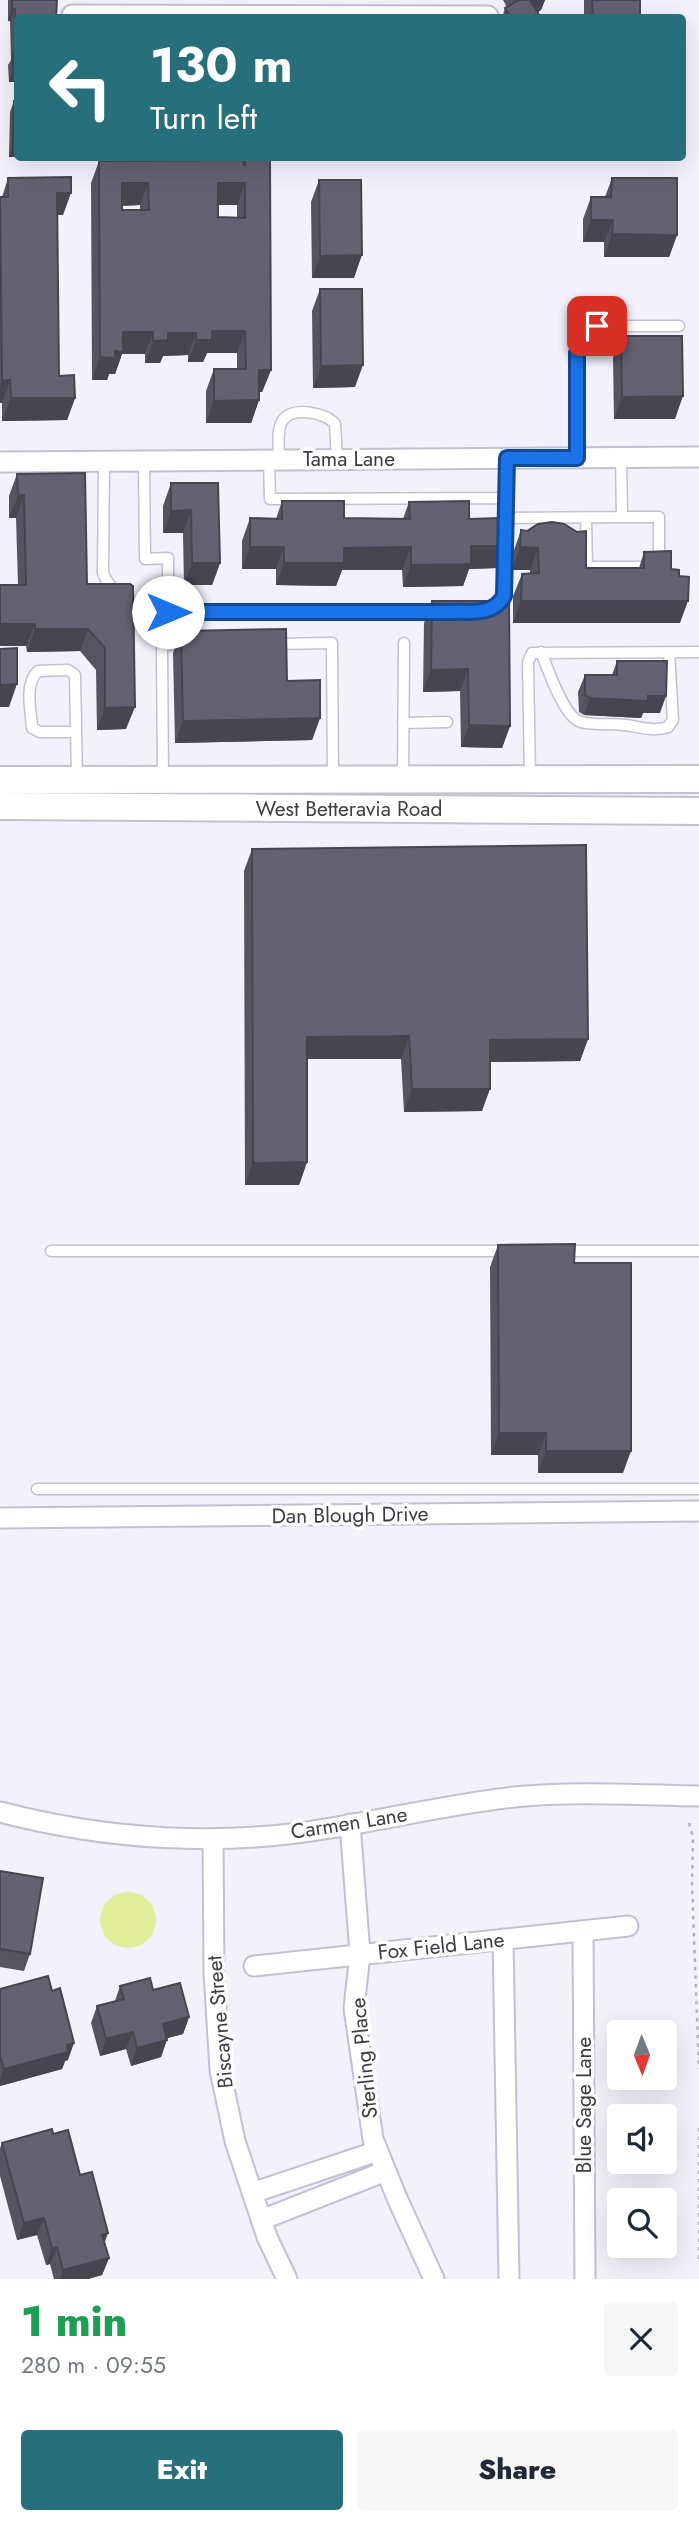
<!DOCTYPE html>
<html lang="en">
<head>
<meta charset="utf-8">
<style>
	:root { --surface:#fff; --page:#f6f6f7; --text:#1f2937; --muted:#747a83; --accent:#276f7b }
	body { margin:0; font-family:Jost,sans-serif; background:var(--page); color:var(--text); height:100vh; display:flex; flex-direction:column; font-size:26px; white-space:nowrap }
	* { box-sizing:border-box; margin:0 }
	p { font-size:23px; color:var(--muted) }
	.icon { flex:none; width:38px; height:38px; fill:none; stroke:currentColor; stroke-width:2; stroke-linecap:round; stroke-linejoin:round }
	.map { position:relative; height:2279px; overflow:hidden }
	.sheet { display:flex; flex-direction:column; background:var(--surface); flex:1 }
	.sheet>* { flex:none }
	.guide { position:absolute; left:14px; top:14px; width:672px; height:147px; border-radius:7px; box-shadow:0 7px 28px #0002; background:#276f7b; color:#fff; overflow:hidden }
	.needle { width:46px; rotate:179deg }
	.buttons { position:absolute; left:607px; top:2020px; display:grid; gap:14px }
	.buttons a { display:grid; place-items:center; width:70px; height:70px; border-radius:7px; background:var(--surface); box-shadow:0 7px 28px #0002; font-size:35px }
	.pin { position:absolute; display:grid; place-items:center; width:60px; height:60px; color:#fff; margin:-30px; border-radius:14px; box-shadow:0 4px 10px #0006 }
	.me { position:absolute; width:77px; margin:-38px; rotate:90deg; stroke-linejoin:round; filter:drop-shadow(0 0 5px #0008) }
	.turn { display:flex; align-items:center; gap:24px; height:147px; padding:0 21px; font-size:32px }
	.turn .icon { width:91px; height:91px; stroke-width:2.5 }
	.turn b { display:block; font-size:49px; line-height:60px }
	.round { display:grid; place-items:center; flex:none; width:74px; height:74px; border-radius:7px; background:var(--page) }
	.summary { display:flex; align-items:center; justify-content:space-between; height:119px; padding:0 21px }
	h1 { font-size:42px; font-weight:800; line-height:52px; color:#1e9e55 }
	.cta { display:flex; gap:14px; margin-top:auto; padding:14px 21px }
	.cta a { flex:1; height:80px; border-radius:7px; background:var(--accent); color:#fff; font-size:28px; font-weight:800; line-height:80px; text-align:center }
	.cta a+a { background:var(--page); color:var(--text) }
	.map>svg:first-child { display:block }
	.green { fill:#e0ec98 }
	.lines { fill:none; stroke-linecap:round; stroke-linejoin:round }
	.lane-casing { stroke:#c2c0d3; stroke-width:13 }
	.street-casing { stroke:#c2c0d3; stroke-width:23 }
	.secondary-casing { stroke:#c2c0d3; stroke-width:30 }
	.path { stroke:#b3b2bc; stroke-width:2.5; stroke-dasharray:3.5 5; stroke-linecap:butt }
	.lane { stroke:#fff; stroke-width:10 }
	.street { stroke:#fff; stroke-width:19 }
	.secondary { stroke:#fff; stroke-width:26 }
	.wall { fill:#565462; fill-rule:evenodd }
	.shaded-wall { fill:#464550 }
	.building { fill:#646272; stroke:#464550; stroke-width:2; fill-rule:evenodd }
	.route-casing { stroke:#114b97; stroke-width:18 }
	.route { stroke:#1a73e8; stroke-width:12 }
	.labels { text-anchor:middle; stroke-width:7; stroke-linejoin:round; paint-order:stroke }
	.street-label { font-size:21px; fill:#3d3c43; stroke:#fff }
</style>
</head>
<body>
<div class="map">
<svg width="699" height="2279" viewBox="0 0 699 2279">
	<rect width="100%" height="100%" fill="#f2f1fc"/>
	<path class="green" d="M100 1920a28 28 0 1 1 56 0a28 28 0 1 1-56 0Z"/>
	<g class="lines">
		<defs>
			<path id="lane" d="M 507,458 L 506,518 L 622,517 L 621,457
				M 577,458 L 577,353 L 585,334 L 597,326 L 679,326
				M 269,460 L 270,499 L 506,498
				M 279,460 C 279,448 276,429 283,420 C 293,406 327,413 335,424 L 337,459
				M 104,461 L 103,573 C 110,592 133,607 152,612 L 441,612
				M 144,461 L 145,559 L 168,558 L 168,612
				M 586,518 L 587,567 L 659,567 L 659,517 L 622,517
				M 493,607 L 500,603 L 504,596 L 506,518
				M 273,644 L 332,643 L 333,779
				M 541,652 C 548,669 564,718 581,722 C 595,726 611,723 625,725 C 641,727 652,732 668,727 L 673,720 L 669,652
				M 403,723 L 447,722
				M 76,732 L 40,732 L 32,728 C 31,710 24,684 38,671 L 68,670 L 75,675 L 77,779
				M 163,779 L 162,645 L 188,644
				M 403,779 L 404,643
				M 530,779 L 528,662 L 532,653 L 699,652
				M 51,1251 L 509,1251
				M 563,1251 L 699,1251
				M 37,1489 L 699,1489"/>
			<path id="street" d="M 72,15 L 488,16
				M 0,462 L 699,457
				M 0,1518 L 699,1511
				M 0,1812 C 107,1840 222,1847 331,1828 C 392,1818 452,1804 514,1797 C 575,1791 638,1795 699,1796
				M 350,1824 L 360,1954 L 354,2008 L 373,2139 L 397,2198 L 434,2279
				M 213,1839 L 214,1972 L 220,2070 L 235,2141 L 267,2237 L 287,2279
				M 583,1931 L 585,2279
				M 503,1939 L 509,2279
				M 254,1966 L 628,1926
				M 252,2193 L 378,2151
				M 261,2220 L 386,2171"/>
			<path id="secondary" d="M 0,780 L 699,779
				M 0,806 L 699,811"/>
		</defs>
		<use href="#lane" class="lane-casing"/>
		<use href="#street" class="street-casing"/>
		<use href="#secondary" class="secondary-casing"/>
		<path class="path" d="M 689,1823 L 693,1837 L 692,1884 L 699,2069
			M 699,2128 L 699,2261"/>
		<use href="#lane" class="lane"/>
		<use href="#street" class="street"/>
		<use href="#secondary" class="secondary"/>
	</g>
	<path class="wall" d="M 8,0 L 57,0 L 18,82 L 9,82 L 8,65 L 11,60 L 10,21 L 8,21 Z
		M 503,0 L 545,0 L 541,10 L 538,12 L 541,18 L 502,18 L 505,8 L 507,7 Z
		M 584,0 L 640,0 L 640,18 L 584,18 Z
		M 14,101 L 18,157 L 9,157 L 10,112 Z
		M 245,160 L 271,370 L 262,392 L 259,392 L 259,400 L 251,423 L 206,423 L 206,391 L 214,369 L 237,369 L 237,353 L 207,353 L 203,362 L 188,362 L 188,355 L 163,356 L 160,363 L 145,363 L 145,354 L 122,354 L 115,374 L 109,374 L 107,380 L 92,380 L 91,183 L 99,161 L 244,164 ZM 140,205 L 140,210 L 122,210 L 122,206 ZM 218,205 L 237,205 L 237,217 L 218,217 Z
		M 8,178 L 63,215 L 57,215 L 59,376 L 75,398 L 67,420 L 2,421 L 2,403 L 0,403 L 0,197 L 2,197 Z
		M 612,178 L 677,235 L 669,257 L 604,257 L 604,242 L 583,242 L 583,219 L 591,197 L 605,197 Z
		M 319,180 L 354,278 L 312,278 L 311,202 Z
		M 320,289 L 355,387 L 313,388 L 312,311 Z
		M 621,336 L 675,419 L 614,419 L 613,358 Z
		M 17,474 L 87,584 L 126,729 L 97,730 L 96,670 L 80,651 L 27,652 L 26,646 L 0,646 L 0,585 L 18,585 L 16,518 L 9,518 L 9,496 Z
		M 171,483 L 218,483 L 220,563 L 212,585 L 184,585 L 183,533 L 163,533 L 163,506 Z
		M 282,501 L 344,518 L 403,519 L 409,502 L 469,519 L 497,568 L 469,569 L 463,586 L 403,587 L 402,570 L 342,570 L 336,586 L 276,585 L 276,569 L 242,569 L 242,541 L 250,518 L 276,519 Z
		M 521,530 L 586,568 L 639,568 L 644,552 L 671,569 L 680,623 L 513,623 L 513,596 L 522,574 L 530,574 L 530,570 L 512,570 L 513,553 Z
		M 432,601 L 510,726 L 502,748 L 461,747 L 460,691 L 423,692 L 424,623 Z
		M 181,631 L 287,681 L 320,718 L 312,740 L 175,743 L 173,653 Z
		M 617,661 L 660,713 L 643,713 L 641,718 L 584,715 L 579,712 L 578,692 L 585,675 L 612,675 Z
		M 252,849 L 588,1039 L 580,1061 L 490,1062 L 482,1111 L 404,1112 L 401,1059 L 307,1059 L 307,1162 L 299,1185 L 245,1185 L 244,871 Z
		M 498,1245 L 574,1263 L 623,1473 L 538,1473 L 538,1455 L 491,1455 L 490,1267 Z
		M 0,1871 L 30,1954 L 24,1971 L 0,1967 Z
		M 120,1986 L 153,1990 L 189,2017 L 183,2034 L 167,2038 L 161,2057 L 131,2066 L 126,2049 L 100,2056 L 91,2023 L 97,2006 L 115,2001 Z
		M 0,1989 L 68,2060 L 65,2061 L 62,2069 L 0,2086 Z
		M 53,2134 L 80,2175 L 105,2243 L 109,2258 L 102,2275 L 88,2279 L 54,2279 L 50,2264 L 46,2265 L 37,2235 L 17,2240 L 0,2176 L 0,2148 L 2,2143 Z"/>
	<path class="shaded-wall" d="M 534,0 L 545,0 L 541,10 L 529,18 L 531,2 Z
		M 12,9 L 15,9 L 10,21 L 8,21 Z
		M 13,70 L 18,70 L 18,82 L 9,82 Z
		M 13,145 L 18,145 L 18,157 L 9,157 Z
		M 122,183 L 148,183 L 140,205 L 114,206 Z
		M 218,183 L 245,183 L 237,205 L 210,205 Z
		M 57,193 L 71,193 L 63,215 L 49,215 Z
		M 591,220 L 613,220 L 604,242 L 583,242 Z
		M 612,234 L 677,235 L 669,257 L 604,257 Z
		M 362,255 L 354,278 L 312,278 L 320,256 Z
		M 212,331 L 245,331 L 237,353 L 207,353 L 203,362 L 188,362 L 196,340 Z
		M 123,332 L 153,332 L 145,354 L 122,354 L 115,374 L 109,374 L 107,380 L 92,380 L 100,357 Z
		M 168,333 L 196,333 L 188,355 L 163,356 L 160,363 L 145,363 L 153,341 Z
		M 363,365 L 355,387 L 313,388 L 321,366 Z
		M 259,370 L 271,370 L 262,392 L 251,392 Z
		M 10,380 L 2,403 L 0,403 L 0,387 L 2,381 Z
		M 683,396 L 675,419 L 614,419 L 622,397 Z
		M 11,398 L 75,398 L 67,420 L 2,421 Z
		M 259,400 L 251,423 L 206,423 L 214,401 Z
		M 24,495 L 16,518 L 9,518 L 18,496 Z
		M 191,510 L 183,533 L 163,533 L 171,511 Z
		M 471,546 L 505,546 L 497,568 L 469,569 L 463,586 L 403,587 L 411,565 Z
		M 250,547 L 284,547 L 276,569 L 242,569 Z
		M 411,547 L 402,570 L 342,570 L 336,586 L 276,585 L 284,563 L 344,548 Z
		M 520,547 L 538,548 L 530,570 L 512,570 Z
		M 192,563 L 220,563 L 212,585 L 184,585 Z
		M 521,601 L 688,601 L 680,623 L 513,623 Z
		M 0,624 L 35,624 L 26,646 L 0,646 Z
		M 35,629 L 88,629 L 80,651 L 27,652 Z
		M 468,669 L 460,691 L 423,692 L 431,670 Z
		M 17,684 L 9,707 L 0,707 L 0,685 Z
		M 666,696 L 660,713 L 643,713 L 641,718 L 584,715 L 590,698 Z
		M 135,707 L 126,729 L 97,730 L 105,708 Z
		M 320,718 L 312,740 L 175,743 L 183,721 Z
		M 469,725 L 510,726 L 502,748 L 461,747 Z
		M 409,1036 L 401,1059 L 298,1059 L 307,1037 Z
		M 588,1039 L 580,1061 L 481,1062 L 490,1040 Z
		M 412,1089 L 490,1089 L 482,1111 L 404,1112 Z
		M 307,1162 L 299,1185 L 245,1185 L 253,1163 Z
		M 499,1433 L 546,1433 L 538,1455 L 491,1455 Z
		M 546,1451 L 631,1451 L 623,1473 L 538,1473 Z
		M 189,2017 L 183,2034 L 157,2041 L 163,2024 Z
		M 133,2032 L 126,2049 L 100,2056 L 106,2039 Z
		M 167,2040 L 161,2057 L 131,2066 L 137,2048 Z
		M 74,2043 L 68,2060 L 65,2061 L 62,2069 L 0,2086 L 0,2079 L 4,2069 Z
		M 44,2218 L 37,2235 L 17,2240 L 24,2223 Z
		M 108,2233 L 102,2250 L 102,2235 Z
		M 57,2247 L 50,2264 L 46,2265 L 52,2248 Z
		M 109,2258 L 102,2275 L 88,2279 L 60,2279 L 63,2270 Z"/>
	<path class="building" d="M 12,0 L 57,0 L 56,18 L 18,18 L 18,70 L 13,70 L 13,54 L 15,54 L 15,9 L 12,9 Z
		M 519,0 L 534,0 L 531,2 L 541,18 L 511,18 L 505,8 Z
		M 592,0 L 640,0 L 640,18 L 593,18 Z
		M 14,101 L 18,101 L 18,145 L 13,145 Z
		M 242,160 L 245,166 L 245,160 L 270,160 L 271,370 L 259,370 L 259,400 L 214,401 L 214,369 L 246,369 L 245,331 L 212,331 L 212,340 L 196,340 L 196,333 L 168,333 L 168,340 L 153,341 L 153,332 L 123,332 L 123,352 L 115,351 L 115,358 L 100,357 L 99,161 ZM 122,183 L 148,183 L 149,210 L 122,210 ZM 218,183 L 245,183 L 245,218 L 218,217 Z
		M 71,177 L 71,193 L 57,193 L 59,376 L 74,375 L 75,398 L 11,398 L 10,380 L 2,381 L 0,197 L 8,197 L 8,178 Z
		M 612,178 L 677,178 L 677,235 L 612,234 L 613,220 L 591,220 L 591,197 L 611,197 Z
		M 319,180 L 361,180 L 362,255 L 320,256 Z
		M 320,289 L 362,289 L 363,365 L 321,366 Z
		M 621,336 L 682,336 L 683,396 L 622,397 Z
		M 85,473 L 87,584 L 130,584 L 133,586 L 135,707 L 105,708 L 105,648 L 88,629 L 35,629 L 35,624 L 0,624 L 0,585 L 26,585 L 24,495 L 18,496 L 17,474 Z
		M 171,483 L 218,483 L 220,563 L 192,563 L 191,510 L 171,511 Z
		M 282,501 L 344,501 L 344,518 L 410,519 L 409,502 L 469,501 L 469,519 L 500,518 L 500,529 L 506,530 L 505,546 L 471,546 L 471,564 L 411,565 L 411,547 L 344,548 L 344,563 L 284,563 L 284,547 L 250,547 L 250,518 L 282,519 Z
		M 552,522 L 564,524 L 577,532 L 586,531 L 586,568 L 644,568 L 644,552 L 671,551 L 671,569 L 679,570 L 679,576 L 689,577 L 688,601 L 521,601 L 522,574 L 539,573 L 538,548 L 520,547 L 521,530 L 527,531 L 538,524 Z
		M 432,601 L 509,601 L 510,726 L 469,725 L 468,669 L 431,670 Z
		M 286,629 L 287,681 L 320,680 L 320,718 L 183,721 L 181,631 Z
		M 17,648 L 17,684 L 0,685 L 0,649 Z
		M 617,661 L 667,661 L 666,696 L 648,696 L 648,701 L 590,698 L 585,695 L 585,675 L 617,675 Z
		M 586,845 L 588,1039 L 490,1040 L 490,1089 L 412,1089 L 409,1036 L 307,1037 L 307,1162 L 253,1163 L 252,849 Z
		M 575,1244 L 574,1263 L 631,1263 L 631,1451 L 546,1451 L 546,1433 L 499,1433 L 498,1245 Z
		M 0,1871 L 43,1878 L 30,1954 L 0,1949 Z
		M 48,1976 L 52,1991 L 60,1988 L 74,2043 L 67,2045 L 68,2052 L 4,2069 L 0,2056 L 0,1989 Z
		M 150,1978 L 153,1990 L 180,1983 L 189,2017 L 163,2024 L 167,2040 L 137,2048 L 133,2032 L 106,2039 L 97,2006 L 124,1999 L 120,1986 Z
		M 52,2129 L 53,2134 L 68,2130 L 80,2175 L 92,2172 L 108,2233 L 102,2235 L 109,2258 L 63,2270 L 57,2247 L 52,2248 L 44,2218 L 24,2223 L 2,2143 Z"/>
	<g class="lines">
		<defs>
			<path id="route" d="M 168,612 L 452,612 C 471,611 493,616 504,596 L 507,458 L 577,458 L 577,353 L 584,334 L 597,326"/>
		</defs>
		<use href="#route" class="route-casing"/>
		<use href="#route" class="route"/>
	</g>
	<g class="labels">
		<g class="street-label">
			<text x="349" y="466">Tama Lane</text>
			<text x="349" y="816">West Betteravia Road</text>
			<text transform="translate(350 1515) rotate(-1)" y="7">Dan Blough Drive</text>
			<text transform="translate(349 1823) rotate(-9)" y="7">Carmen Lane</text>
			<text transform="translate(441 1946) rotate(-6)" y="7">Fox Field Lane</text>
			<text transform="translate(220 2022) rotate(-95)" y="7">Biscayne Street</text>
			<text transform="translate(364 2058) rotate(-96)" y="7">Sterling Place</text>
			<text transform="translate(584 2105) rotate(-90)" y="7">Blue Sage Lane</text>
		</g>
	</g>
</svg>
<div class="buttons">
<a><svg class="needle" viewBox="-14 -14 28 28"><path d="M0-13l5 13h-10z" fill="#e53935"/><path d="M0 13l5-13h-10z" fill="#747a83"/></svg></a>
<a><svg class="icon" aria-label="sound" viewBox="0 0 24 24"><path d="M4 9h4l5-4v14l-5-4H4zM17 9q2 3 0 6"/></svg></a>
<a><svg class="icon" aria-label="search" viewBox="0 0 24 24"><circle cx="10" cy="10" r="6"/><path d="M15 15l6 6"/></svg></a>
</div>
<div class="pin" style="left:597px;top:326px;background:#d93025"><svg class="icon" aria-label="arrive" viewBox="0 0 24 24"><path d="M6 21V4h12l-3 4 3 4H6"/></svg></div>
<svg class="me" style="left:168px;top:612px" viewBox="-20 -20 40 40"><circle r="19" fill="#fff"/><path d="M0-13L10 11 0 6-10 11z" fill="#1a73e8"/></svg>
<div class="guide">
<div class="turn"><svg class="icon" aria-label="left" viewBox="0 0 24 24"><path d="M17 20v-9H6M10 6l-5 5 5 5"/></svg><div><b>130 m</b>Turn left</div></div>
</div>
</div>
<section class="sheet">
<div class="summary"><div><h1>1 min</h1><p>280 m · 09:55</p></div><a class="round"><svg class="icon" aria-label="close" viewBox="0 0 24 24"><path d="M6 6l12 12M18 6L6 18"/></svg></a></div>
<div class="cta"><a>Exit</a><a>Share</a></div>
</section>
</body>
</html>
